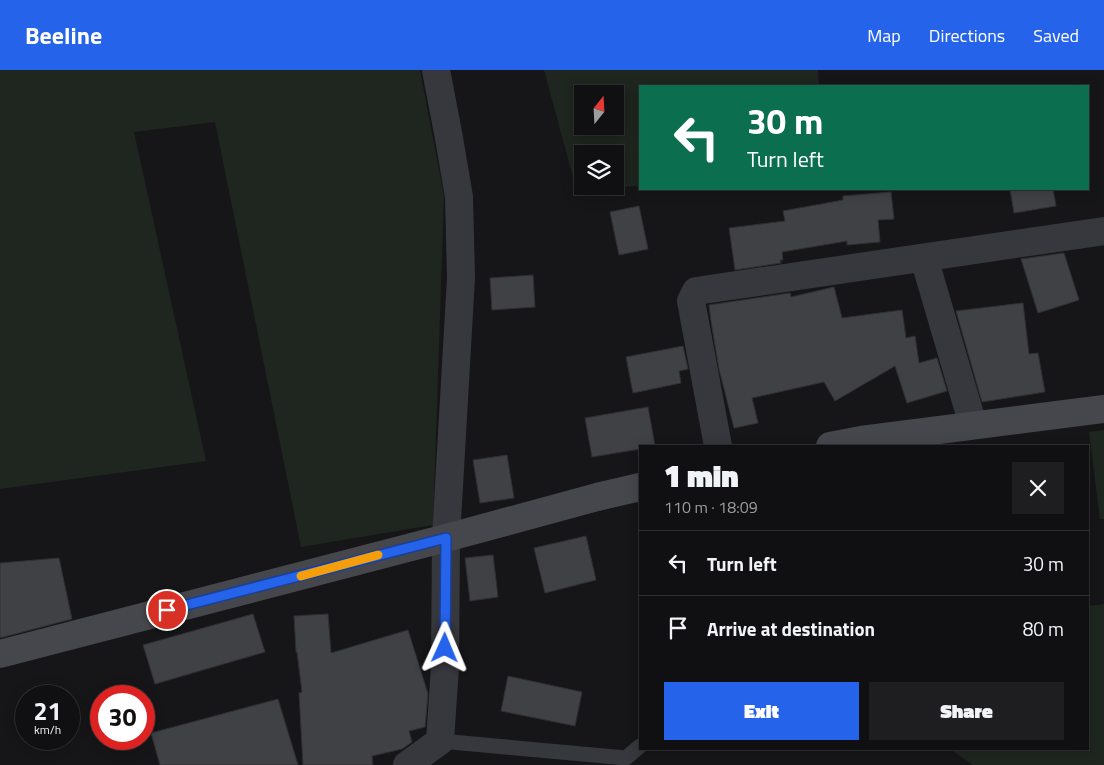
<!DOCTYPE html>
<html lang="en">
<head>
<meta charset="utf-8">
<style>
	:root { --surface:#101012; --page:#1e1e20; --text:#f1f3f6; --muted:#9c9d9f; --line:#303032; --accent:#2563eb }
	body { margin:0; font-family:"Titillium Web",sans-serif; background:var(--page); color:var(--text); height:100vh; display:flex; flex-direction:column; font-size:19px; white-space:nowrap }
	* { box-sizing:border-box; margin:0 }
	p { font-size:16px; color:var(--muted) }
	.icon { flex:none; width:28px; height:28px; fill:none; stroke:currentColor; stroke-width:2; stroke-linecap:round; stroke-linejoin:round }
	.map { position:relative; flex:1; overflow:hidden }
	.drawer { position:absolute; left:639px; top:375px; width:450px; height:305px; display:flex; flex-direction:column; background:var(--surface); border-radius:0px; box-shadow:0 2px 12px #0003,0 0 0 1px var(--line) }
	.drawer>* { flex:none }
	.hud { position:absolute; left:639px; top:15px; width:450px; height:105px; border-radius:0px; box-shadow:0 2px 12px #0003,0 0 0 1px var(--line); background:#0b6e4f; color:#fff; overflow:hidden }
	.needle { width:32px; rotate:18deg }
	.buttons { position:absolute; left:574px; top:15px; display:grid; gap:10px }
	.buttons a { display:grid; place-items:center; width:50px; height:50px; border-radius:0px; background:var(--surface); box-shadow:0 2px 12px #0003,0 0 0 1px var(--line); font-size:25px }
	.speed { position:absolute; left:15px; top:615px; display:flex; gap:10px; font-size:25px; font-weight:700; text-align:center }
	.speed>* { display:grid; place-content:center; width:65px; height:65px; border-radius:50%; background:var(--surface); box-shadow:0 2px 12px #0003,0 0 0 1px var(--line); line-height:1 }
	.speed small { font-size:12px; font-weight:400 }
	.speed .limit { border:8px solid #d22; background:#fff; color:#111 }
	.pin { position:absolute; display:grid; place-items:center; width:42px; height:42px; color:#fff; margin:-21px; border:2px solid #fff; border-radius:50%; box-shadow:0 1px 5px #0007 }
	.me { position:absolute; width:55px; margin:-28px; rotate:1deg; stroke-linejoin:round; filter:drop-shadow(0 0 4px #0008) }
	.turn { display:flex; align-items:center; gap:18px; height:105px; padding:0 25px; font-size:22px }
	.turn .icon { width:65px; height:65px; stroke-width:2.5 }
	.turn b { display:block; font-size:35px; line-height:42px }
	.round { display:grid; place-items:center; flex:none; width:52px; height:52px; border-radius:0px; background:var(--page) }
	.head { display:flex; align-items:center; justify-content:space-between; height:85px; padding:0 25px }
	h1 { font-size:30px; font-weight:800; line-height:38px }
	.primary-button { display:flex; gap:10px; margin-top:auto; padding:10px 25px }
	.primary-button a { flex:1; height:58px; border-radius:0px; background:var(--accent); color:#fff; font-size:20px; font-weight:800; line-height:58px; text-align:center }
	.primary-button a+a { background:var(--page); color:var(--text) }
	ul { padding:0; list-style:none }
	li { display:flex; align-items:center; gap:15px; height:65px; padding:0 25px; border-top:1px solid var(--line) }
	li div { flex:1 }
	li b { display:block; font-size:19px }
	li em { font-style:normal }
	header { display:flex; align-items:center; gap:30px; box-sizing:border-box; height:70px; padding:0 25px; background:var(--accent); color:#fff }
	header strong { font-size:24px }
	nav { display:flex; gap:28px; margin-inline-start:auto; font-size:18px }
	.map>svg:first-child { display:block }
	.green { fill:#1e261f; fill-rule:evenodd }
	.building { fill:#404145; stroke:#303034 }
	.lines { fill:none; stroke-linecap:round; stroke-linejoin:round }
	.lane { stroke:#37383d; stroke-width:15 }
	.street { stroke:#37383d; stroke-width:28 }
	.secondary { stroke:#45474d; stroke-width:28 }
	.route-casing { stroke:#184099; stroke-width:12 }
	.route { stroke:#2563eb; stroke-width:9 }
	.slow { stroke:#f59e0b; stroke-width:9 }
</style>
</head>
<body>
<header>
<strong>Beeline</strong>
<nav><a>Map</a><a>Directions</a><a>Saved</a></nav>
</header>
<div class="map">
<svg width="1104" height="695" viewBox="0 0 1104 695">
	<rect width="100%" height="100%" fill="#161618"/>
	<path class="green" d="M 0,0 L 420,0 L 444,126 L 433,455 L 301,477 L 215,52 L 134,62 L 206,391 L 0,419 Z
		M 544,0 L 818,0 L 819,16 L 640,16 L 640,116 L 576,118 ZM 582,24 L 615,24 L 615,56 L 582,56 ZM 582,84 L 615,84 L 615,116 L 582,116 Z
		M 1104,360 L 1104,449 L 1100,449 L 1089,362 Z
		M 1104,534 L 1104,695 L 973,695 L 950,679 L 1088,679 L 1088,536 Z"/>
	<path class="building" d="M 1010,119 L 1053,119 L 1056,136 L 1014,143 Z
		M 891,122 L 894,149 L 878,150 L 880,172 L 847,175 L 847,171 L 782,182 L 783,190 L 780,190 L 781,193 L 735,200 L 729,158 L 785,151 L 783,141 L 843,130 L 843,126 Z
		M 639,136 L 648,179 L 619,185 L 610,142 Z
		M 1064,183 L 1079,230 L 1038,243 L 1021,189 Z
		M 533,205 L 535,237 L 492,240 L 490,208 Z
		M 834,217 L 842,248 L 902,240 L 906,268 L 915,266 L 919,293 L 937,288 L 947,321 L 907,333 L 895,296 L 835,331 L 824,312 L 752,328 L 758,353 L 734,358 L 719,299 L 711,251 L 709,235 L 790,223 L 791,227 Z
		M 1023,233 L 1029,284 L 1038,283 L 1045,322 L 982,332 L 956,241 Z
		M 683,276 L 688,299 L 679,301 L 681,313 L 633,323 L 626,287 Z
		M 648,337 L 655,376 L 640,376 L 640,379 L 592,387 L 585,348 Z
		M 507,385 L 514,428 L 480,433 L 473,390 Z
		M 586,466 L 596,510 L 545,523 L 534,478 Z
		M 493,485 L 498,527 L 470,531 L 465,488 Z
		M 59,488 L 72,549 L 0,568 L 0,493 Z
		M 253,544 L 265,582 L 155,614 L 143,575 Z
		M 328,544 L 331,583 L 408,560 L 428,624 L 425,657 L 409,661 L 412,672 L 402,679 L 372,686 L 373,695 L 303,695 L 299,623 L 302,622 L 297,582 L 296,582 L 294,546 Z
		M 508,606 L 582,622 L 575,656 L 501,641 Z
		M 278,629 L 298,695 L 160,695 L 151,663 Z"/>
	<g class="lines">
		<path class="lane" d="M 440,671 L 626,688 L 640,676"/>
		<path class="street" d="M 924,188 L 973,355
			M 718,376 L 691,231 L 696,221 L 1104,161
			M 407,695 L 440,671 L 445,597 L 446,468 L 461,208 L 459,127 L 449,68 L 436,0"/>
		<path class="secondary" d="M 830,376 L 861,370 L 1104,339
			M 0,584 L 446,468 L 597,427 L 640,417"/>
	</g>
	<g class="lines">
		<defs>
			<path id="route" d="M 167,540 L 446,468 L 445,578"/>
		</defs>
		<use href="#route" class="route-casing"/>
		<use href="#route" class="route"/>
		<path class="slow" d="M 301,506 L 378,485"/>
	</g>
</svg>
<div class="buttons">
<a><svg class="needle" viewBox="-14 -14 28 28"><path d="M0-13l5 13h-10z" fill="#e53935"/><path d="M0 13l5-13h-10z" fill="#9c9d9f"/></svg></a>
<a><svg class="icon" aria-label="layers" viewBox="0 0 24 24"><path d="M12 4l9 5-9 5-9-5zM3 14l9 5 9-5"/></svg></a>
</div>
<div class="speed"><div>21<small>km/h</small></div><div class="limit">30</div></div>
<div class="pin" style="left:167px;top:540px;background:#d93025"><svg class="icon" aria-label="arrive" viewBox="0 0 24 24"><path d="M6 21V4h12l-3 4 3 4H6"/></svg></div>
<svg class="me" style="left:445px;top:578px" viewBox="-20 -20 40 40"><path d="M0-17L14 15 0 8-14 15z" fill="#2563eb" stroke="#fff" stroke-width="4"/></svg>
<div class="hud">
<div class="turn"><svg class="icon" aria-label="left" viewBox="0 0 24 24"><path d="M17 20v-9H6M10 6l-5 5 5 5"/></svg><div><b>30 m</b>Turn left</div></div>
</div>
<section class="drawer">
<div class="head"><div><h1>1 min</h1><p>110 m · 18:09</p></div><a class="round"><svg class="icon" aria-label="close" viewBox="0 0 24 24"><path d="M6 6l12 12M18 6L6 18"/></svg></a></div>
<ul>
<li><svg class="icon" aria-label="left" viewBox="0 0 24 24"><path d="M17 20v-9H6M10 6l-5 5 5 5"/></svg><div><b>Turn left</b></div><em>30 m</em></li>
<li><svg class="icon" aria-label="arrive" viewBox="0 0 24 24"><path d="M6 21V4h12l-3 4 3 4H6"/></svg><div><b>Arrive at destination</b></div><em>80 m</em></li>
</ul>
<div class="primary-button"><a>Exit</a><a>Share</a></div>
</section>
</div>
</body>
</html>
